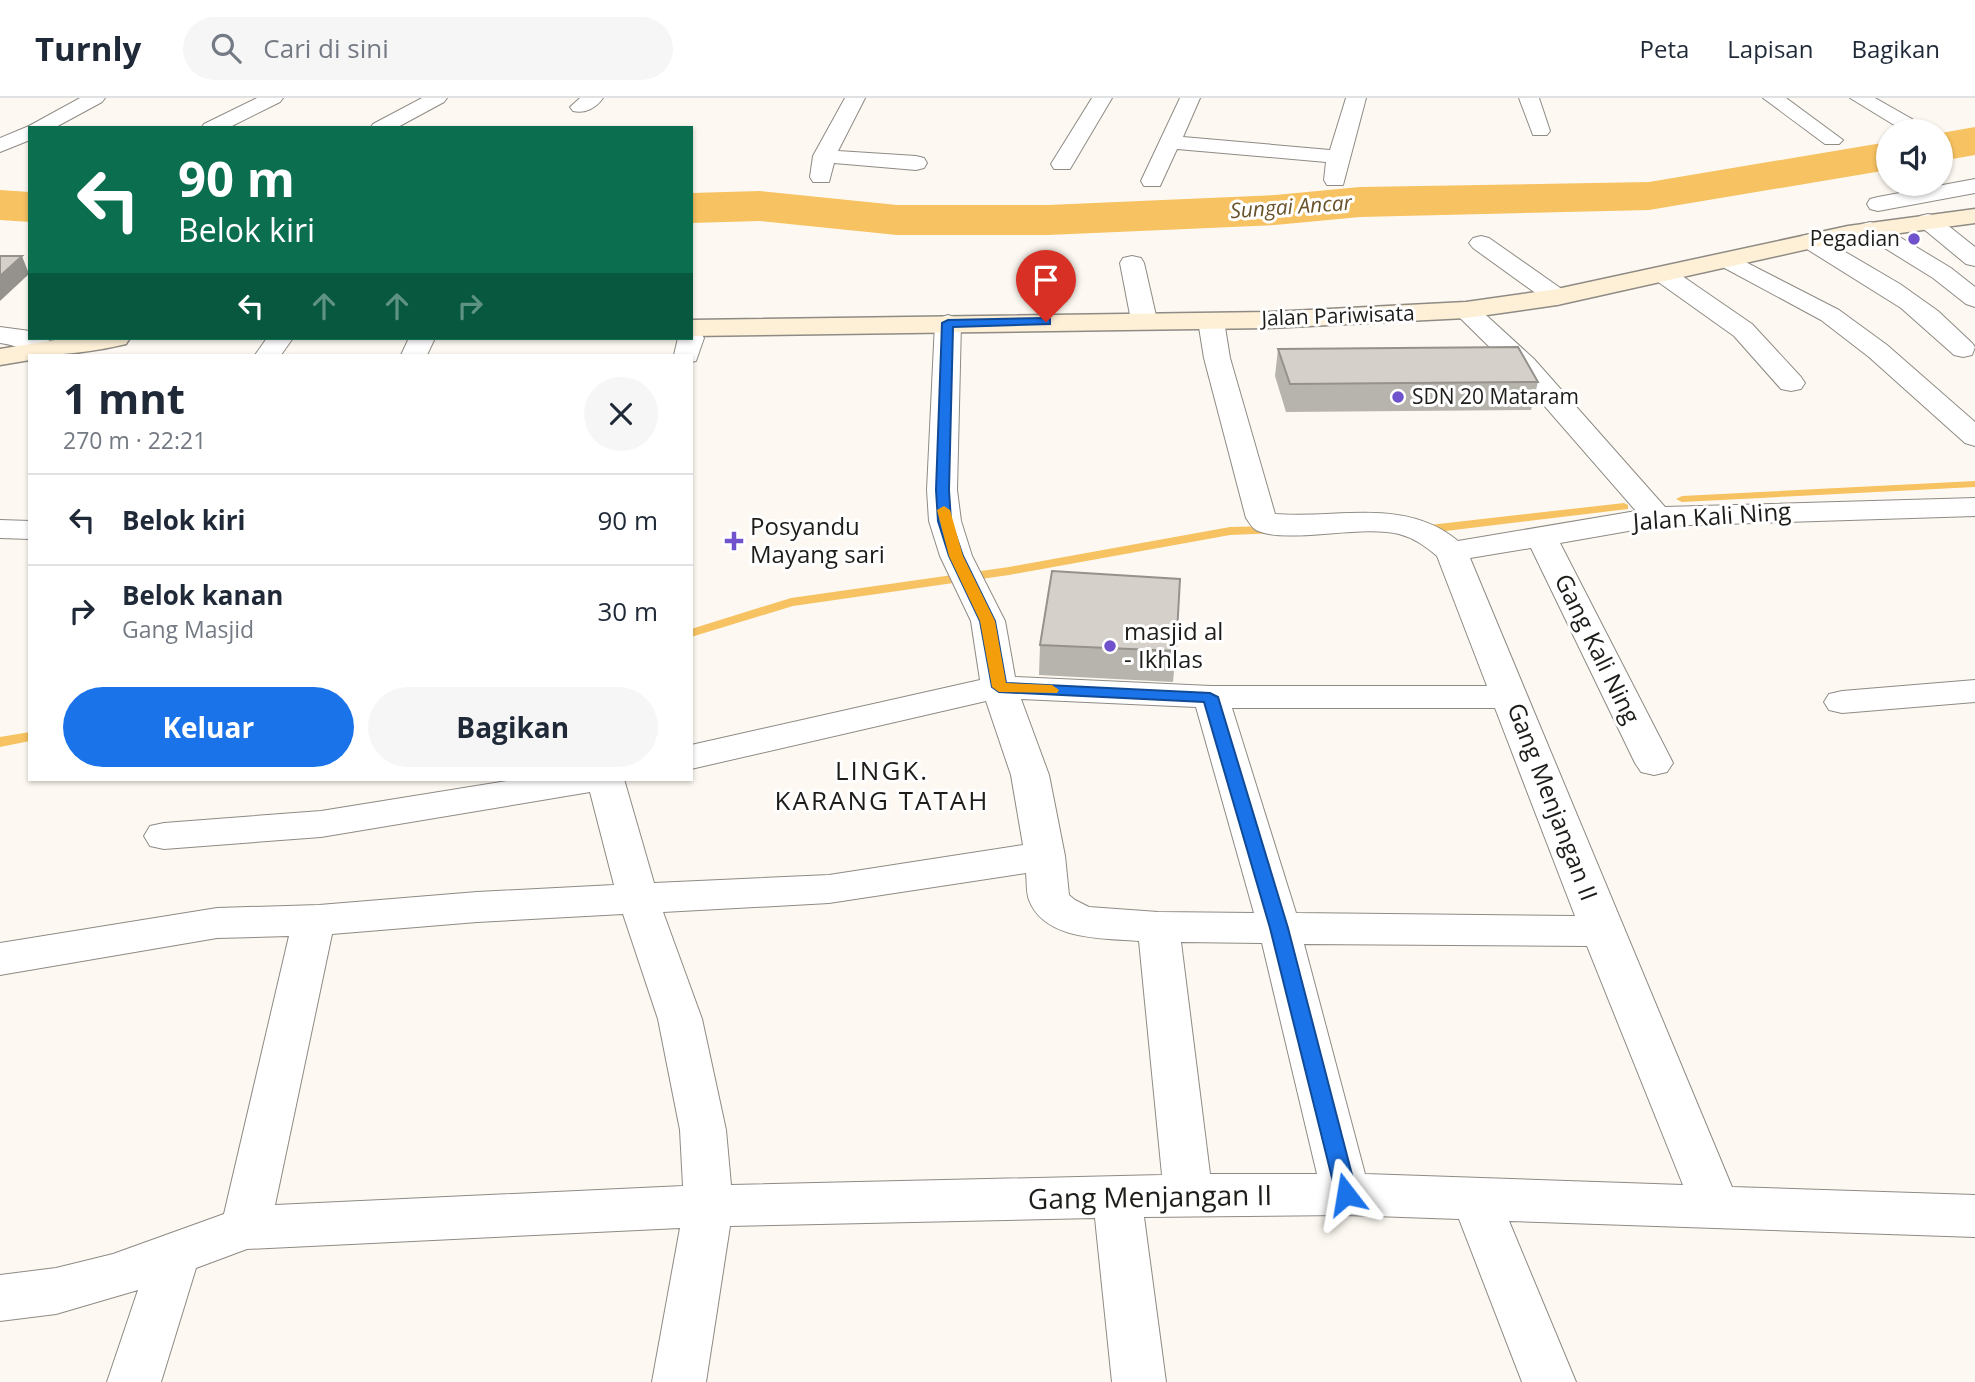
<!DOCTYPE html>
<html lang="id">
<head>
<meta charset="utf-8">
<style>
	:root { --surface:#fff; --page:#f6f6f7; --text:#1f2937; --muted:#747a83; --line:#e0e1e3; --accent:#1a73e8 }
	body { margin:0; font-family:"Open Sans",sans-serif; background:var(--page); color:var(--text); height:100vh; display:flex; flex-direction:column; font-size:26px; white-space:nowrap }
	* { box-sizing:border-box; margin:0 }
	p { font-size:23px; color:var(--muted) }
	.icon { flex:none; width:38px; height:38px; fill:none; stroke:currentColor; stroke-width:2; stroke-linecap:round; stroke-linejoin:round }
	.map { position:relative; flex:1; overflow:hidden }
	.drawer { position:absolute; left:28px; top:256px; width:665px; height:427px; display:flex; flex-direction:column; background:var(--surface); border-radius:0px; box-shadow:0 2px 5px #0004 }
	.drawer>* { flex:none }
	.hud { position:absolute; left:28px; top:28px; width:665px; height:214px; border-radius:0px; box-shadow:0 2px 5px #0004; background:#0b6e4f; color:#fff; overflow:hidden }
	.fabs { position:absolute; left:1876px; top:21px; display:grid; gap:14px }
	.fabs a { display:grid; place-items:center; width:77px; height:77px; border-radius:50%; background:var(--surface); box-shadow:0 2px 5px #0004; font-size:35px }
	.pin { position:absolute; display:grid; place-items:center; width:60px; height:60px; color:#fff; margin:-72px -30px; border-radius:50% 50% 50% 0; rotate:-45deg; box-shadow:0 0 7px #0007 }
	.pin .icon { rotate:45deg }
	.me { position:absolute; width:77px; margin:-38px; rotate:346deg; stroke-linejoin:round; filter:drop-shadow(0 0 5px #0008) }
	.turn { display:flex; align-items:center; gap:24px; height:147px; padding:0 35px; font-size:32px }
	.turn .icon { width:91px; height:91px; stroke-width:2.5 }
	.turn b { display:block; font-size:49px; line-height:60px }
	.lanes { display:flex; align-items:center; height:66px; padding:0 35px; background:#0003; justify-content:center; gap:35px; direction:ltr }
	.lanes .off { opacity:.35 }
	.round { display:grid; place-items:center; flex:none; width:74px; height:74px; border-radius:37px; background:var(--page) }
	.overview { display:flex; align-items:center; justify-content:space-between; height:119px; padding:0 35px }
	h1 { font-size:42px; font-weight:700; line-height:52px }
	.action { display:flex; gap:14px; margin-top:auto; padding:14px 35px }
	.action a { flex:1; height:80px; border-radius:42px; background:var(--accent); color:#fff; font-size:28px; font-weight:700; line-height:80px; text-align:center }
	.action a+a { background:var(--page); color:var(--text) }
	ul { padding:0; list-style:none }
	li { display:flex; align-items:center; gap:21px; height:91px; padding:0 35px; border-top:2px solid var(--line) }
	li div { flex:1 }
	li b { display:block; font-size:26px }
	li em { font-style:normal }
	header { display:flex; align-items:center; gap:42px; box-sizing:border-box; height:98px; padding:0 35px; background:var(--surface); border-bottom:2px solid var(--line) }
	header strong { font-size:33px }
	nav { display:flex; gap:38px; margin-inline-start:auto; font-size:24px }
	.search { width:490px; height:63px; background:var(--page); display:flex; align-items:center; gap:18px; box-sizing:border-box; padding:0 24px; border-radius:38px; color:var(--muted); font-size:26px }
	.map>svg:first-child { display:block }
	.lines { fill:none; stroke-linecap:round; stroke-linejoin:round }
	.stream { fill:#f7c261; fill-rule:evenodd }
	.river { fill:#f7c261; fill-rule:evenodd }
	.street-casing { stroke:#8e8a84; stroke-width:2 }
	.secondary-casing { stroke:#8e8a84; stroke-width:3 }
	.street { fill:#fff; fill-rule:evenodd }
	.secondary { fill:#fef0d7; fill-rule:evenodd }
	.wall { fill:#b7b3ad }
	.shaded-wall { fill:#95928d }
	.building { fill:#d5d0c9; stroke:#95928d; stroke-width:2 }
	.route { fill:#1a73e8; stroke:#114b97; stroke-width:2 }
	.slow { fill:#f59e0b }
	.poi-dot { fill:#7052cc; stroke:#fff; stroke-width:2.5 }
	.labels { text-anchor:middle; stroke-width:6; stroke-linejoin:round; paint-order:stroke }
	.far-water-label { font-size:21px; font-style:italic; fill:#68522a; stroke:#fff }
	.far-poi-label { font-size:21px; fill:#1e1d1a; stroke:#fff; text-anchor:end }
	.far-street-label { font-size:21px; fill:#1e1d1a; stroke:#fff }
	.street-label { font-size:24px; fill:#1e1d1a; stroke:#fff }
	.poi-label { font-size:24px; fill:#1e1d1a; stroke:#fff; text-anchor:start }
	.neighbourhood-label { font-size:26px; letter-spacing:2px; fill:#1e1d1a; stroke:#fff }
	.near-street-label { font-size:28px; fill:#1e1d1a; stroke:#fff }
</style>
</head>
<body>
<header>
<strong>Turnly</strong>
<div class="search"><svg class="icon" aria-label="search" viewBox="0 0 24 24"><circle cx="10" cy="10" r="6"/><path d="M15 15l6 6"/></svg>Cari di sini</div>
<nav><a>Peta</a><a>Lapisan</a><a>Bagikan</a></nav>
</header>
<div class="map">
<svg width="1975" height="1284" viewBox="0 0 1975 1284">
	<rect width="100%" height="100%" fill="#fdf9f2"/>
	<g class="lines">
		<path class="stream" d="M 1975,383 L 1975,389 L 1682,404 L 1676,401 L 1682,398 Z
			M 1624,405 L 1628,407 L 1628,411 L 1421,436 L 1415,432 L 1421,428 Z
			M 1274,428 L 1280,432 L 1278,435 L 1230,437 L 1009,477 L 793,508 L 691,539 L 691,531 L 791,500 L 1009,469 L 1230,429 Z
			M 30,634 L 30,643 L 0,649 L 0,639 Z"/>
		<path class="river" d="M 1975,29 L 1975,57 L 1941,63 L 1941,35 Z
			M 1888,44 L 1888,72 L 1649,112 L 1360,119 L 1275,127 L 1048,137 L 897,137 L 760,123 L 691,125 L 691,95 L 760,93 L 897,107 L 1048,107 L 1275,97 L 1360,89 L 1649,84 Z
			M 0,92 L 30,94 L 30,124 L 0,122 Z"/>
		<defs>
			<path id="street" d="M 80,0 L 105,0 L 102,4 L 54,30 L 30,30 L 30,42 L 0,54 L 0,40 L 29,28 Z
				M 257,0 L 283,0 L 280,4 L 228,30 L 201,30 L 204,26 Z
				M 422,0 L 447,0 L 444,4 L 396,30 L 370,30 L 373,26 Z
				M 580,0 L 603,0 C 596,10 585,16 573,13 L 570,9 Z
				M 845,0 L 865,0 L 838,53 L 916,58 L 924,60 L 927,65 L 924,70 L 916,72 L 834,65 L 829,84 L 813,84 L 810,79 L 813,58 Z
				M 1092,0 L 1112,0 L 1070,71 L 1054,71 L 1051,66 Z
				M 1180,0 L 1200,0 L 1183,39 L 1330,52 L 1346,0 L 1366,0 L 1343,87 L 1327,87 L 1324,82 L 1326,64 L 1177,51 L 1160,88 L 1144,88 L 1141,83 Z
				M 1519,0 L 1539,0 L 1550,33 L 1547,37 L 1533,37 Z
				M 1763,0 L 1786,0 L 1843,42 L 1839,46 L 1825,46 Z
				M 1850,0 L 1875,0 L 1926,29 L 1929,33 L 1904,33 Z
				M 1975,81 L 1975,95 L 1878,113 L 1870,111 L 1867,106 L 1870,101 L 1878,99 Z
				M 1928,116 L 1936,118 L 1975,149 L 1975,168 L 1966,166 L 1920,128 L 1916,123 L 1920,118 Z
				M 1870,124 L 1878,126 L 1951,170 L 1975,189 L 1975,209 L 1966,206 L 1933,180 L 1862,136 L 1858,131 L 1862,126 Z
				M 1810,136 L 1818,138 L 1900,186 L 1938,213 L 1972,245 L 1975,249 L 1972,257 L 1963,259 L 1954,257 L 1901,210 L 1802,148 L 1798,143 L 1802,138 Z
				M 1481,138 L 1489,140 L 1566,194 L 1570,199 L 1566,204 L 1557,207 L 1548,204 L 1473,150 L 1469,145 L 1473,140 Z
				M 1728,155 L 1839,212 L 1887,247 L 1975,324 L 1975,348 L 1965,345 L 1869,259 L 1821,222 L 1719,167 L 1716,162 L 1719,157 Z
				M 1132,158 L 1141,160 L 1144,165 L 1157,222 L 1153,227 L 1144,230 L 1135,227 L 1131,222 L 1120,165 L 1123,160 Z
				M 1663,169 L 1672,171 L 1752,226 L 1801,279 L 1805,285 L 1801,291 L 1791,293 L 1781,291 L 1734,238 L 1654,181 L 1651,176 L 1654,171 Z
				M 1466,204 L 1475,207 L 1534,261 L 1665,409 L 1975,400 L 1975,418 L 1657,428 L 1560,445 L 1673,665 L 1667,674 L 1654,677 L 1641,674 L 1635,665 L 1531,450 L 1470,460 L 1732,1089 L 1975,1097 L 1975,1139 L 1509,1123 L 1576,1284 L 1522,1284 L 1459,1121 L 1346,1117 L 1144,1119 L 1166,1284 L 1112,1284 L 1095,1120 L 730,1128 L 706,1284 L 652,1284 L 680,1130 L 247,1151 L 196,1170 L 161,1284 L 107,1284 L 138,1192 L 56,1216 L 0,1223 L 0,1177 L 56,1170 L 113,1156 L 224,1116 L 289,838 L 217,840 L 0,877 L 0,845 L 217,810 L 319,807 L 477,794 L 614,787 L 590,694 L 321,739 L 164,751 L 150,748 L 144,738 L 150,728 L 164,725 L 321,713 L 519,681 L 624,681 L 654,785 L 829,777 L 1023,747 L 1011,677 L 986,603 L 691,671 L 691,647 L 980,582 L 971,523 L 940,458 L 929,423 L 927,392 L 935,225 L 939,220 L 948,217 L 957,220 L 961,225 L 957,392 L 961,423 L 972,458 L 1005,523 L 1015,579 L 1211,588 L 1487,588 L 1437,458 C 1425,448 1414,440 1399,436 C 1360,426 1287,447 1256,432 C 1252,430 1249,424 1246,420 L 1204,260 L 1198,223 L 1202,218 L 1211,215 L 1220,218 L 1224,223 L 1230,260 L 1275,416 C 1338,421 1405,399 1458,443 L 1636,413 L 1514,273 L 1457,217 L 1453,212 L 1457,207 ZM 1021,601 L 1196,609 L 1254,815 L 1158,814 L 1089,809 L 1075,802 L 1069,797 L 1065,758 L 1049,677 ZM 1232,610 L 1495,610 L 1575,818 L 1296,815 ZM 1026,775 C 1027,783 1026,794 1029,802 C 1045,843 1103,840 1139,843 L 1162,1077 L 731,1087 L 726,1032 L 702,921 L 663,814 L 829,805 ZM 623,816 L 658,921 L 680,1032 L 683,1088 L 275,1107 L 332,836 L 477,824 ZM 1181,844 L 1262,845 L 1317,1076 L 1210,1076 ZM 1304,846 L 1587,848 L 1683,1087 L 1365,1076 Z
				M 0,229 L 30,233 L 30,240 L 46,240 L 58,250 L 54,256 C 39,260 19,247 0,245 Z
				M 691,232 L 700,234 L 704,240 L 696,263 L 691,264 L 691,257 L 674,257 L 678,240 L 691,240 Z
				M 267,240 L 293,240 L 281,257 L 255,257 Z
				M 409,240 L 435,240 L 427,257 L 401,257 Z
				M 0,422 L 30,423 L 30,441 L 0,440 Z
				M 1975,582 L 1975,604 L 1842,615 L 1829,612 L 1824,604 L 1829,596 L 1842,593 Z"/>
			<path id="secondary" d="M 1975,111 L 1975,125 L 1848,142 L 1557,207 L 1466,220 L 1269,230 L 691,238 L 691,222 L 1269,214 L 1466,204 L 1557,191 L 1848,128 Z
				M 67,240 L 130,240 L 126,246 C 94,254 62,257 30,257 L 30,262 L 0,267 L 0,251 Z"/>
		</defs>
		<use href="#street" class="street-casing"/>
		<use href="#secondary" class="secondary-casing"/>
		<use href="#street" class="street"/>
		<use href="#secondary" class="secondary"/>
	</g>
	<path class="wall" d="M 1278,251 L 1538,284 L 1531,312 L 1286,314 L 1275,278 Z
		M 1040,547 L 1176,553 L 1173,584 L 1039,577 Z"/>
	<path class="shaded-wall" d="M 22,158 L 29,176 L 0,203 L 0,178 Z"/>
	<path class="building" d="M 0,158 L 22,158 L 0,178 Z
		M 1518,249 L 1538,284 L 1290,286 L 1278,251 Z
		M 1052,473 L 1180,481 L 1176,553 L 1040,547 Z"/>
	<path class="route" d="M 1046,220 L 1050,221 L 1050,226 L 953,229 L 949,392 L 951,423 L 963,458 L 995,523 L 1006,585 L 1210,595 L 1218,599 L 1288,830 L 1357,1096 L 1354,1103 L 1346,1105 L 1339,1103 L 1336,1096 L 1270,830 L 1204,604 L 999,594 L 992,589 L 980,523 L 949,458 L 938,423 L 936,392 L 942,225 L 948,222 Z"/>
	<path class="slow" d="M 944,408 L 950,412 L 963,458 L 995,523 L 1006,585 L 1052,587 L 1059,592 L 1057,595 L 999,594 L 992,589 L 980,523 L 949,458 L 937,412 Z"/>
	<g class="poi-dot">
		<circle cx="1914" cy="141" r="7"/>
		<circle cx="1398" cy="299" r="7"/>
		<path d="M730.5 432.5h7v7h7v7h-7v7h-7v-7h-7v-7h7z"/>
		<circle cx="1110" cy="548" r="7"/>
	</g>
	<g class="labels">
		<g class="far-water-label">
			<text transform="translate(1291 109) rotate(-4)" y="7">Sungai Ancar</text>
		</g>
		<g class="far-poi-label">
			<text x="1900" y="148">Pegadian</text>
			<text x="1412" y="306" text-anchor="start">SDN 20 Mataram</text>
		</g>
		<g class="far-street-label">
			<text transform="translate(1338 218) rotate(-2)" y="7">Jalan Pariwisata</text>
		</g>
		<g class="street-label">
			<text transform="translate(1712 419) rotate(-4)" y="8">Jalan Kali Ning</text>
			<text transform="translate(1597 551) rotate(64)" y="8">Gang Kali Ning</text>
			<text transform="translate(1552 704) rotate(69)" y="8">Gang Menjangan II</text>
		</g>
		<g class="poi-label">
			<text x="750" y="437">Posyandu<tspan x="750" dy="28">Mayang sari</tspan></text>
			<text x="1124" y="542">masjid al<tspan x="1124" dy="28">- Ikhlas</tspan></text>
		</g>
		<g class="neighbourhood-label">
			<text x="882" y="682">LINGK.<tspan x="882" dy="30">KARANG TATAH</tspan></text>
		</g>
		<g class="near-street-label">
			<text transform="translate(1150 1099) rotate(-1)" y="10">Gang Menjangan II</text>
		</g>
	</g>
</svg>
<div class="fabs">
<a><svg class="icon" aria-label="sound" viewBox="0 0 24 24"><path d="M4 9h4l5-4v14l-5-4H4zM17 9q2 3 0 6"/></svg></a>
</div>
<div class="pin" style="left:1046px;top:224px;background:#d93025"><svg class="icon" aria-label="arrive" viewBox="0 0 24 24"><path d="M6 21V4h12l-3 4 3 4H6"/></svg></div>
<svg class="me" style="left:1346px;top:1096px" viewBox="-20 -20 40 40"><path d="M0-17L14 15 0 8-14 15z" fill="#1a73e8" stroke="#fff" stroke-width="4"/></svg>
<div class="hud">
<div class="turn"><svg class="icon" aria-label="left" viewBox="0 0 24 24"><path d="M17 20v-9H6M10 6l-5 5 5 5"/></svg><div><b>90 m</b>Belok kiri</div></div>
<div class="lanes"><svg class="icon" aria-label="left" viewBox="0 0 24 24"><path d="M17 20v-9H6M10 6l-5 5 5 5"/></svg><svg class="icon off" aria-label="ahead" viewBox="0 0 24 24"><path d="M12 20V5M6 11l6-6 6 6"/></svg><svg class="icon off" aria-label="ahead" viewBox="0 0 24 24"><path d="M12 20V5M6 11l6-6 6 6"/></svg><svg class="icon off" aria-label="right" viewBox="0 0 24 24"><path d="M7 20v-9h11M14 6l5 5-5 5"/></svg></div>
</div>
<section class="drawer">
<div class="overview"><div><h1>1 mnt</h1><p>270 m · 22:21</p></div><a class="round"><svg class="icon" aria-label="close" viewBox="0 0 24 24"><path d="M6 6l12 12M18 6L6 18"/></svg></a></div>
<ul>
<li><svg class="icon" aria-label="left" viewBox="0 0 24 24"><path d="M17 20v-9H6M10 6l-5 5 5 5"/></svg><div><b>Belok kiri</b></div><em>90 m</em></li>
<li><svg class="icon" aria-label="right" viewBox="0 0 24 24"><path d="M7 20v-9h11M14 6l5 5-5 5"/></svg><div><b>Belok kanan</b><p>Gang Masjid</p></div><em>30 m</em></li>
</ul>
<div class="action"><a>Keluar</a><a>Bagikan</a></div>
</section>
</div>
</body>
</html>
